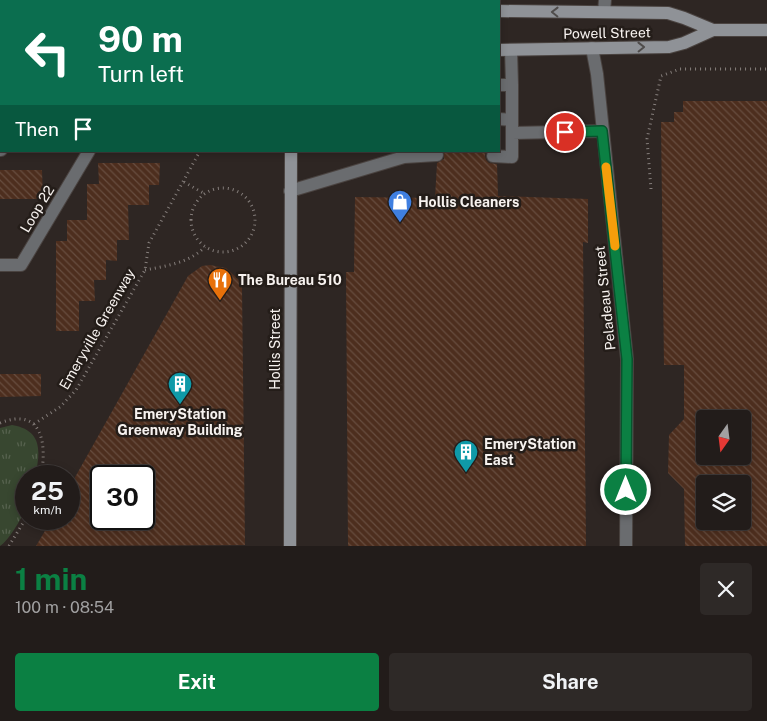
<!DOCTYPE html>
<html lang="en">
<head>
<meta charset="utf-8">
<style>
	:root { --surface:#221c1a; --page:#2e2927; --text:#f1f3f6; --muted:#a2a1a2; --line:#3f3a39; --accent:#0b8043 }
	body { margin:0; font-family:"Public Sans",sans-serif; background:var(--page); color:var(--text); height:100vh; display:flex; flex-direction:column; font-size:19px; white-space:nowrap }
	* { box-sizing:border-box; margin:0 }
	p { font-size:16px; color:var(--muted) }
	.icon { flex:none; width:28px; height:28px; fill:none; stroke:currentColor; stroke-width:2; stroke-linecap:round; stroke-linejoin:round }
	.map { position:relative; height:546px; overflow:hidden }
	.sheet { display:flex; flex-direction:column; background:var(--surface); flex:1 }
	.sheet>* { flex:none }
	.guide { position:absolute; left:0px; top:0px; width:500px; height:152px; box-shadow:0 2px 8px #0003,0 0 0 1px var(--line); background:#0b6e4f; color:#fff; overflow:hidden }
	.needle { width:32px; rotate:194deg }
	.controls { position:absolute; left:696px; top:410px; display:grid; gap:10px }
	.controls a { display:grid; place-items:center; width:55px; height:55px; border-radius:5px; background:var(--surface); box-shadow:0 2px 8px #0003,0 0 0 1px var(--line); font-size:25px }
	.speed { position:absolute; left:15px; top:465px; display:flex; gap:10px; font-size:25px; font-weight:700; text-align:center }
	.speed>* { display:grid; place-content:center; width:65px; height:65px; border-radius:50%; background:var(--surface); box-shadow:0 2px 8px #0003,0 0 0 1px var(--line); line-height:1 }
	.speed small { font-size:12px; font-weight:400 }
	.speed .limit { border:2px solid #111; border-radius:8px; background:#fff; color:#111 }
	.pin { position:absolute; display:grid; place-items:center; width:42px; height:42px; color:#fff; margin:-21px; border:2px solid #fff; border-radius:50%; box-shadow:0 1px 5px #0007 }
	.me { position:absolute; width:55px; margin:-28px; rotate:0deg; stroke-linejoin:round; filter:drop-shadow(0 0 4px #0008) }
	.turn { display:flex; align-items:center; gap:18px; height:105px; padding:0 15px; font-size:22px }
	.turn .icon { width:65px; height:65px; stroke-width:2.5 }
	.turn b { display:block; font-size:35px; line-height:42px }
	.then { display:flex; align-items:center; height:48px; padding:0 15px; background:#0003; gap:10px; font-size:19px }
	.round { display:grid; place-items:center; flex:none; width:52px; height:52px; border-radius:5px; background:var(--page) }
	.headline { display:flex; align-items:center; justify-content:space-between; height:85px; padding:0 15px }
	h1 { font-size:30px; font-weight:700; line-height:38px; color:var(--accent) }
	.primary-button { display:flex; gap:10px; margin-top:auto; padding:10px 15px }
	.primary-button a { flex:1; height:58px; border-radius:5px; background:var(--accent); color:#fff; font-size:20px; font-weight:700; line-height:58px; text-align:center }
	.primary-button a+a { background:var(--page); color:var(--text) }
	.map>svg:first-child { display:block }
	.grass { fill:url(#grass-tufts) }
	.building { fill:url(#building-back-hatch); fill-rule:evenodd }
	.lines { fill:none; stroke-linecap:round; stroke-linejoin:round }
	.lane-casing { stroke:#4a4340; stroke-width:14 }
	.street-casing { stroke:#4a4340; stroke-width:14 }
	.secondary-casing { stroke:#4a4340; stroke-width:14 }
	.path { stroke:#857e7b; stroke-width:3; stroke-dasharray:1 4; stroke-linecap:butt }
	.lane { stroke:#6a6c6f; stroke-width:12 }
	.street { stroke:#6a6c6f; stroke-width:12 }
	.secondary { stroke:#8f9297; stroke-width:12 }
	.oneway { stroke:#4f4c4b }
	.route-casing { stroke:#07532c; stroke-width:12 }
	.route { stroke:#0b8043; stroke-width:9 }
	.slow { stroke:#f59e0b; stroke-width:9 }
	.labels { text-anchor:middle; stroke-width:5; stroke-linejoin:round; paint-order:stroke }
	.street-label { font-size:14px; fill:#f7f2ef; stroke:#241d19 }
	.poi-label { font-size:14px; font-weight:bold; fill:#f7f2ef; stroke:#241d19; text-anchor:start }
</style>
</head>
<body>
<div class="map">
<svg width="767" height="546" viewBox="0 0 767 546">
	<defs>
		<pattern id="grass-tufts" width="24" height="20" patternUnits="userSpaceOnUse" patternTransform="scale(1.25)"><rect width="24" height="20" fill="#384730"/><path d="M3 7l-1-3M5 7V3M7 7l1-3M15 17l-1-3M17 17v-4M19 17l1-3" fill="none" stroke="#56624e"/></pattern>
		<pattern id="building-back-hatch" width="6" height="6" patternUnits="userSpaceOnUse" patternTransform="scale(1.25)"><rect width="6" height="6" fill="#4d2e1e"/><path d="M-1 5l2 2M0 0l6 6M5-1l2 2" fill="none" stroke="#674d3f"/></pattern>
	</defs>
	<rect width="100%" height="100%" fill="#2e2623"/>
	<path class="grass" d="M 12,425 C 42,430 41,451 35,476 L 26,476 C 26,485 28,496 26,505 C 25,514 8,542 0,546 L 0,428 Z"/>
	<path class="building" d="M 683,101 L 767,101 L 767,546 L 685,546 L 684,489 L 668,473 L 669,435 L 684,419 L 684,365 L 664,365 L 661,122 L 674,122 L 674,112 L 683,112 ZM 705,419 L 742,419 L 742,456 L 705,456 ZM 705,484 L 742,484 L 742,521 L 705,521 Z
		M 444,151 L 486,151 L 485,156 L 486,160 L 489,163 L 497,164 L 498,196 L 588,199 L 588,243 L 583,242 L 586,546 L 348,546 L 346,272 L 354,272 L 355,197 L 435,198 L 437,163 L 444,159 Z
		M 98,163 L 160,163 L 159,185 L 149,185 L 149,205 L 128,205 L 129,240 L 117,240 L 117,261 L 106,260 L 106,280 L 94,280 L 95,301 L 79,301 L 79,331 L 56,331 L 56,241 L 67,241 L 67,220 L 87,220 L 87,184 L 99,184 Z
		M 0,170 L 42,170 L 43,199 L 0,199 Z
		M 210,265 L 226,268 L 238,279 L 242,288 L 245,545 L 36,546 L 52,519 L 69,519 L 69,488 L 188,276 L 202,266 ZM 101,476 L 144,476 L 144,519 L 101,519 Z
		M 0,374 L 41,374 L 41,396 L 0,397 Z"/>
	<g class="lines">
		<defs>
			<path id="lane" d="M 511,50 L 512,85
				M 499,119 L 512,120
				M 512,133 L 603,131
				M 0,150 L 1,150
				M 493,156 L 512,157 L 512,85 L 499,85
				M 404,157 L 437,155
				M 290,191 L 404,157 L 405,151
				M 0,265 L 21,265 L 89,151"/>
			<path id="street" d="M 604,12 L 605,0
				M 592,48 L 597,74 L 627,359 L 626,546"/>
			<path id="secondary" d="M 290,1 L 290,0
				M 499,11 L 668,13 L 684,18 L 713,30 L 767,30
				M 0,12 L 1,12
				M 0,49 L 1,49
				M 499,50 L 669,47 L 684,43 L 713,30
				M 290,546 L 291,151"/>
		</defs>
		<use href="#lane" class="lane-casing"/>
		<use href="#street" class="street-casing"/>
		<use href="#secondary" class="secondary-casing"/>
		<path class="path" d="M 245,1 L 246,0
			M 184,182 L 205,194
			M191 220a32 32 0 1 1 64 0a32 32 0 1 1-64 0Z
			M 651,189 L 647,139 L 661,76 L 680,69 L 767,69
			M 145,270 C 166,266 189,263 205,247
			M 0,423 C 43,406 47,445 41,476
			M 34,424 L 60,407 L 76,390 L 145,270 L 149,243 L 200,151
			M 9,546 L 26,518"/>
		<use href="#lane" class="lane"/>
		<use href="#street" class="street"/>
		<use href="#secondary" class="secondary"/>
	</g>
	<defs><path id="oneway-chevron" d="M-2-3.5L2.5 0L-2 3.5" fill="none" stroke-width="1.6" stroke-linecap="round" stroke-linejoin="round" transform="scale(1.25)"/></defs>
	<g class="oneway">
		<use href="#oneway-chevron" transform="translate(555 12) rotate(-179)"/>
		<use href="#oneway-chevron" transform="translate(641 47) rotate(-1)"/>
	</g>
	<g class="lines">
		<defs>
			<path id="route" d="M 565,132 L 602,131 L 627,359 L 626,490"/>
		</defs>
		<use href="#route" class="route-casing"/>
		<use href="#route" class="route"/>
		<path class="slow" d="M 606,167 L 615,246"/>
	</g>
	<defs>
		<symbol id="shop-pin" viewBox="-11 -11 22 30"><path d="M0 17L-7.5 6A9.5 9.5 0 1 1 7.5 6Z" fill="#3f7fe0" stroke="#241d19"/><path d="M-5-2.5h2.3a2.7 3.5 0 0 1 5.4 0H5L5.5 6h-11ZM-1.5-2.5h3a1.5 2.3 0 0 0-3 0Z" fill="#fff"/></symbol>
		<symbol id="restaurant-pin" viewBox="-11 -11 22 30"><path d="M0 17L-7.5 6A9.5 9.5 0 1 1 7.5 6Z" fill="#e8710a" stroke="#241d19"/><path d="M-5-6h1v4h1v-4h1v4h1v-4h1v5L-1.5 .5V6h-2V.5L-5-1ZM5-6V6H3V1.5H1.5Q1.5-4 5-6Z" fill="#fff"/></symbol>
		<symbol id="building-pin" viewBox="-11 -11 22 30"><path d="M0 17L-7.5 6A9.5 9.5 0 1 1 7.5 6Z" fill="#0f9aa8" stroke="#241d19"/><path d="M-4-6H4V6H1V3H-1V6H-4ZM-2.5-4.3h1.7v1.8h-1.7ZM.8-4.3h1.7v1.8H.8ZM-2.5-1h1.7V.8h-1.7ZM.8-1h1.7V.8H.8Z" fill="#fff"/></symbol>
	</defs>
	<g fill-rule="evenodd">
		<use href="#shop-pin" x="386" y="188" width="28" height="38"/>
		<use href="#restaurant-pin" x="206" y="266" width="28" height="38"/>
		<use href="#building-pin" x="166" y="370" width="28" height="38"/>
		<use href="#building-pin" x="452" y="438" width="28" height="38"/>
	</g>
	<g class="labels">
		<g class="street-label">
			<text transform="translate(607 33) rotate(-1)" y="5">Powell Street</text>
			<text transform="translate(37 209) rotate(-59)" y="5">Loop 22</text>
			<text transform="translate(605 298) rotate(-96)" y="5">Peladeau Street</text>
			<text transform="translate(97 329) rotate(-60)" y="5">Emeryville Greenway</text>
			<text transform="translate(275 349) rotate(-90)" y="5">Hollis Street</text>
		</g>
		<g class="poi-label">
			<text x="418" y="207">Hollis Cleaners</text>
			<text x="238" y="285">The Bureau 510</text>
			<text x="180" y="419" text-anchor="middle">EmeryStation<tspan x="180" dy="16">Greenway Building</tspan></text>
			<text x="484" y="449">EmeryStation<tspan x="484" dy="16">East</tspan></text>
		</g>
	</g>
</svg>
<div class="controls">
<a><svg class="needle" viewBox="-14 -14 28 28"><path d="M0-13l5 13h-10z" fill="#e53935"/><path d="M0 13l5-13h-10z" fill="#a2a1a2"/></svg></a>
<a><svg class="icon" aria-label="layers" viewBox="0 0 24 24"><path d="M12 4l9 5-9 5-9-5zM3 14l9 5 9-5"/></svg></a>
</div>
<div class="speed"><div>25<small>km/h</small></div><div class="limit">30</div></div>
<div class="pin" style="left:565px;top:132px;background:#d93025"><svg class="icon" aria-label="arrive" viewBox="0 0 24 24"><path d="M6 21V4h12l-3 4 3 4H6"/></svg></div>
<svg class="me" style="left:626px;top:490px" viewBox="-20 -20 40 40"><circle r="17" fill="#0b8043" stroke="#fff" stroke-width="3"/><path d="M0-11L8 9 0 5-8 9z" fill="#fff"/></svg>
<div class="guide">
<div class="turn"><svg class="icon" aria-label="left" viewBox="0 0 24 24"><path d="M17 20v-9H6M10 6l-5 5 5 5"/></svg><div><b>90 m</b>Turn left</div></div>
<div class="then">Then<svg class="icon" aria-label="arrive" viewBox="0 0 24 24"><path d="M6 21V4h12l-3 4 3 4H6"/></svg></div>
</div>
</div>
<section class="sheet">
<div class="headline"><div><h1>1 min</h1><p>100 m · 08:54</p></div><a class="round"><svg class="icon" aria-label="close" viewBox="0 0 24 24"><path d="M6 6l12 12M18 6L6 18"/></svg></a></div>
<div class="primary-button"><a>Exit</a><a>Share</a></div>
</section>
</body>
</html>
